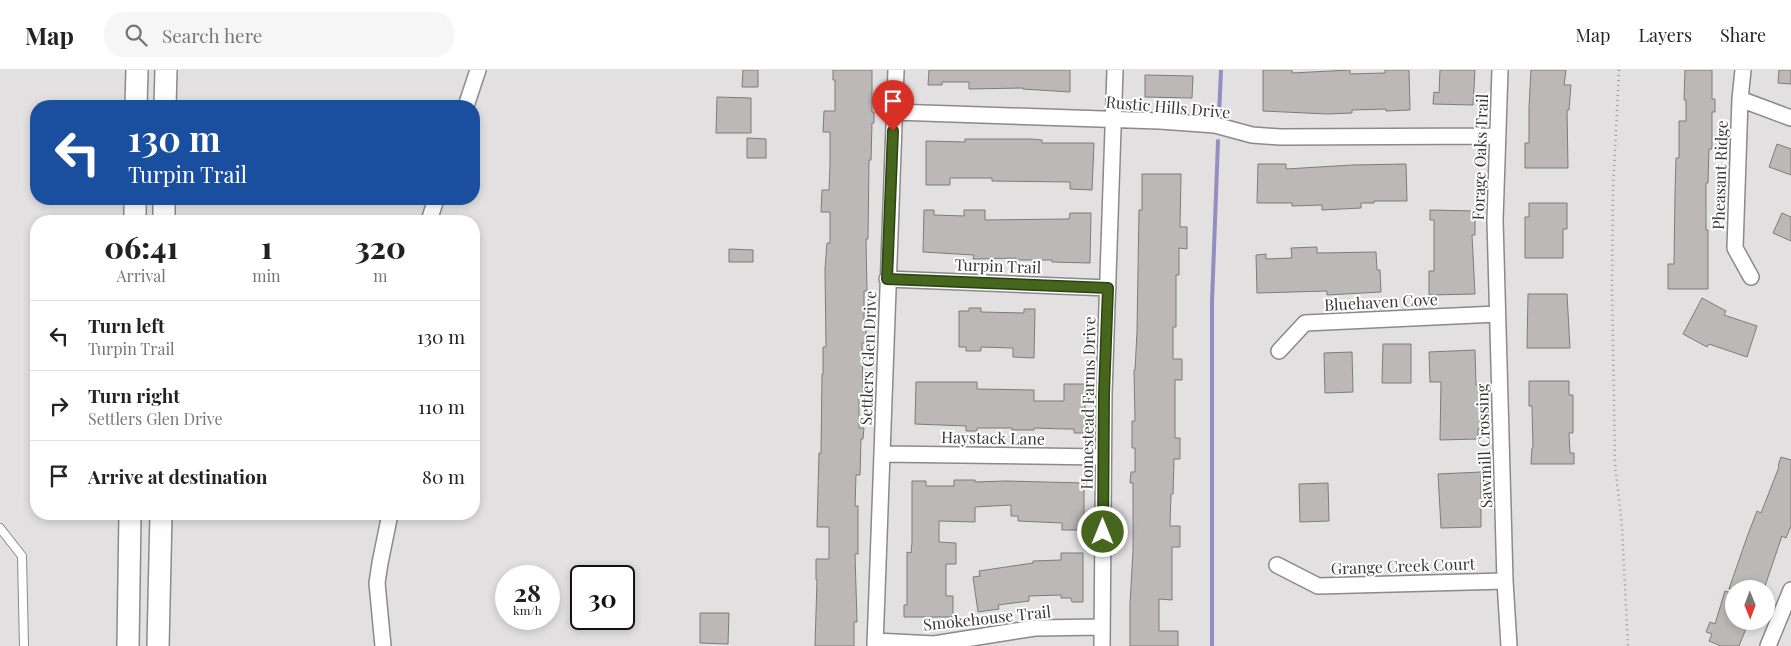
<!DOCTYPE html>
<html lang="en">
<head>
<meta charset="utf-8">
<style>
	:root { --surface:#fff; --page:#f6f6f6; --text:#222; --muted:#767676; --line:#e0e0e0 }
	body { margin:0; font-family:"Playfair Display",serif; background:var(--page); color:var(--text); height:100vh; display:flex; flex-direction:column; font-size:19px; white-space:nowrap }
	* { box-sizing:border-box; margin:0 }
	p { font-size:16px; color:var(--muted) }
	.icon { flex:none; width:28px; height:28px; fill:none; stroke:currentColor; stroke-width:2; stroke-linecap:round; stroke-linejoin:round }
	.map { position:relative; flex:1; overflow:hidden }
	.side { position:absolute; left:30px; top:145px; width:450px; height:305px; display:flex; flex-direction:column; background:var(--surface); border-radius:20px; box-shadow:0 2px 8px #0003 }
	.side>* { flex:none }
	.hud { position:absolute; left:30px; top:30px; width:450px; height:105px; border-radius:20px; box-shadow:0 2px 8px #0003; background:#1a4fa0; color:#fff; overflow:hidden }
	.needle { width:32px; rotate:179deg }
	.buttons { position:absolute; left:1725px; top:510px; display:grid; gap:10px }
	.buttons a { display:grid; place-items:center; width:50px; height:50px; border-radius:50%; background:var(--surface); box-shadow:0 2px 8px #0003; font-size:25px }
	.speed { position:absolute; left:495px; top:495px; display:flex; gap:10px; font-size:25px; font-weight:700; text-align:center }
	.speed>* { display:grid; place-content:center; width:65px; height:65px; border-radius:50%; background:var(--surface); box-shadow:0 2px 8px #0003; line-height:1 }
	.speed small { font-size:12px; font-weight:400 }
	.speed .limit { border:2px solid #111; border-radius:8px; background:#fff; color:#111 }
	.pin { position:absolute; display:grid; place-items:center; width:42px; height:42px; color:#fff; margin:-51px -21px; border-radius:50% 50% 50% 0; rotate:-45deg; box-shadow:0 0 5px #0007 }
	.pin .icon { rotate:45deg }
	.me { position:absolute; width:55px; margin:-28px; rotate:0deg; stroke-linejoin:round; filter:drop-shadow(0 0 4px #0008) }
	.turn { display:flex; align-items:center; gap:18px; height:105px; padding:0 15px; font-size:22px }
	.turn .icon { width:65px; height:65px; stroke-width:2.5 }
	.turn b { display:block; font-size:35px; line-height:42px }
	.eta { display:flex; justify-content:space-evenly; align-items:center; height:85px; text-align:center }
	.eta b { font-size:30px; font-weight:800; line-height:35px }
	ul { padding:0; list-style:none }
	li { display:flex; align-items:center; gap:15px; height:70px; padding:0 15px; border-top:1px solid var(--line) }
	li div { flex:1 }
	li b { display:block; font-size:19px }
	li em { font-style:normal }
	header { display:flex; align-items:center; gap:30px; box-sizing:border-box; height:70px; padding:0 25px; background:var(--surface); border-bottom:1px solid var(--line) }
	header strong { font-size:24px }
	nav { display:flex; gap:28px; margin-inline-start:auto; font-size:18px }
	.search { width:350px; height:45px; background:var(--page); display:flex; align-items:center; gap:12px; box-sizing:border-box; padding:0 18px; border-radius:20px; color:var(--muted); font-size:19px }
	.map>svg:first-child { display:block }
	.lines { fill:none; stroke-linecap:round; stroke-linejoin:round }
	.stream { stroke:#928fc0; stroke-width:4 }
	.building { fill:#bcb8b8; stroke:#7e7b7b }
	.lane-casing { stroke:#8c898b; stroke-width:10 }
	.street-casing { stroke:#8c898b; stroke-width:18 }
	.secondary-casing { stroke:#8c898b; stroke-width:24 }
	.path { stroke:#989697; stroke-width:2.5; stroke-dasharray:1 4; stroke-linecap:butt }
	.lane { stroke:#fff; stroke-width:8 }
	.street { stroke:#fff; stroke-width:15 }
	.secondary { stroke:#fff; stroke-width:21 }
	.route-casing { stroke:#2d4212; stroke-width:12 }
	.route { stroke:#45661c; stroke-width:9 }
	.labels { text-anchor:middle; stroke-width:4; stroke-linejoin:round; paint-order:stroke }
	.street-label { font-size:16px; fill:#393839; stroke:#fff }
</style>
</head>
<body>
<header>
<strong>Map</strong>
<div class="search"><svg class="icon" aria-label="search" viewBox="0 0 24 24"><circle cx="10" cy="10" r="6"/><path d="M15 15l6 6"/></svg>Search here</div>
<nav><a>Map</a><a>Layers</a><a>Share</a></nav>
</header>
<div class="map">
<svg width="1791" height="576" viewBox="0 0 1791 576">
	<rect width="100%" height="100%" fill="#e3e0e2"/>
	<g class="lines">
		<path class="stream" d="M 1219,46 L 1221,0
			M 1212,576 L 1212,232 L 1218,71"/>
	</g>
	<path class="building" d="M 743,0 L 758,0 L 758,17 L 742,17 Z
		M 833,0 L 872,0 L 872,42 L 874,42 L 874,53 L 872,53 L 871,90 L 869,90 L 868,169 L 866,169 L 867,221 L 864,221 L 864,251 L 866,251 L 866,273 L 862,273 L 863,326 L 859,326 L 859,358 L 864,358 L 863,369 L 861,369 L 860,405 L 856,405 L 855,436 L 858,436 L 858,484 L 855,484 L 857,552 L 854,552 L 854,576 L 815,576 L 817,510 L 816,510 L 816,489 L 829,489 L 829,457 L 817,457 L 819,383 L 821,383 L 822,304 L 823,304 L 823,277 L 826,277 L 825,199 L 827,173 L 830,173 L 830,142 L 821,142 L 822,120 L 829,120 L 830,94 L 830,62 L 823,62 L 824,41 L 835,41 L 835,10 L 833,10 Z
		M 929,0 L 1070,0 L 1070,22 L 1023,19 L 1023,18 L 969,19 L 969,12 L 942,12 L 942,15 L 928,15 Z
		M 1263,0 L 1292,0 L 1292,3 L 1350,0 L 1350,4 L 1385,3 L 1385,0 L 1409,0 L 1410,40 L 1386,41 L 1386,39 L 1352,40 L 1352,43 L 1327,44 L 1263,41 Z
		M 1440,0 L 1475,0 L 1473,35 L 1433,34 L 1434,22 L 1439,23 Z
		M 1531,0 L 1566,0 L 1564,15 L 1571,15 L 1569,40 L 1567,40 L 1568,98 L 1525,98 L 1525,73 L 1529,73 L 1529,38 Z
		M 1685,0 L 1712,0 L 1712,29 L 1715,29 L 1715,42 L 1712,42 L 1712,79 L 1709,79 L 1708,113 L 1706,113 L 1706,160 L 1708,160 L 1708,219 L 1668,219 L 1668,194 L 1674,194 L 1675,124 L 1676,88 L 1679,88 L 1679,51 L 1686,51 L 1686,30 L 1684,30 Z
		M 1779,0 L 1791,0 L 1791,14 L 1778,13 Z
		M 1145,5 L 1193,6 L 1192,28 L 1145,27 Z
		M 717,27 L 751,28 L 751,63 L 716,63 Z
		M 747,68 L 766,69 L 766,88 L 747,88 Z
		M 965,69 L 1031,69 L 1042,70 L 1042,73 L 1094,73 L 1092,120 L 1070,119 L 1070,112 L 992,111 L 992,108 L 950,108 L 950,115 L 926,115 L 926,71 L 965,72 Z
		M 1777,74 L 1791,79 L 1791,105 L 1769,97 Z
		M 1258,94 L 1286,94 L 1286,99 L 1352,95 L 1406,94 L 1407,131 L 1374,131 L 1374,133 L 1361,133 L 1361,138 L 1322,140 L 1322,135 L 1292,136 L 1292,133 L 1257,133 Z
		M 1142,104 L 1181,104 L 1180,157 L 1187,157 L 1187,179 L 1179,178 L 1179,205 L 1176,205 L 1176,257 L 1173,257 L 1173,289 L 1182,289 L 1182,310 L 1175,310 L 1175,368 L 1180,368 L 1180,389 L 1174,389 L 1173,424 L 1171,424 L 1170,456 L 1180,456 L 1180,477 L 1172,477 L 1172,530 L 1159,529 L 1159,561 L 1178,561 L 1178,576 L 1130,576 L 1130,534 L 1133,481 L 1133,413 L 1130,413 L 1131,402 L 1135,402 L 1135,378 L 1132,378 L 1132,351 L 1135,351 L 1134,300 L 1135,300 L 1137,262 L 1139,140 L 1142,140 Z
		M 1529,133 L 1567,133 L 1567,159 L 1563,159 L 1563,188 L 1525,188 L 1525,147 L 1529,147 Z
		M 924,140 L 934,140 L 934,145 L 964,146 L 964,140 L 985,140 L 985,150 L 1069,149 L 1070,143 L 1091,143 L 1090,193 L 1052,192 L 1052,190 L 1016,190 L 1016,188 L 973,189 L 974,185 L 923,182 Z
		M 1430,140 L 1475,141 L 1475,165 L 1472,165 L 1475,224 L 1429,225 L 1429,201 L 1434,201 L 1434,150 L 1430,150 Z
		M 1782,143 L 1791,147 L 1791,171 L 1773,163 Z
		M 1317,177 L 1317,183 L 1376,182 L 1377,200 L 1380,200 L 1381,222 L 1327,225 L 1327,221 L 1257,223 L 1256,185 L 1266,184 L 1266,189 L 1292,188 L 1291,178 Z
		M 729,179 L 753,180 L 753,192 L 729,192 Z
		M 1528,224 L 1567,224 L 1570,278 L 1527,278 Z
		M 1702,228 L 1726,241 L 1724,245 L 1757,256 L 1747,287 L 1709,274 L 1707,277 L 1683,264 Z
		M 969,238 L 981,238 L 981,242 L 1024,243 L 1024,239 L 1035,239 L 1034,288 L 1013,287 L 1013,278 L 981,277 L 981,281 L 966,281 L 966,277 L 959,277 L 959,241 L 969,241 Z
		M 1383,274 L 1411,274 L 1411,313 L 1382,313 Z
		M 1475,280 L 1476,315 L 1480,315 L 1481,359 L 1478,359 L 1478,369 L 1440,370 L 1441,312 L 1430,312 L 1429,282 Z
		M 1352,282 L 1353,322 L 1325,323 L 1324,283 Z
		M 1529,311 L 1569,311 L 1569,325 L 1573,325 L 1573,363 L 1569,363 L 1570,383 L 1574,383 L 1574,394 L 1531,394 L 1532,378 L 1533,378 L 1532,336 L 1529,336 Z
		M 916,312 L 977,312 L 977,319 L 1034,320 L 1034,331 L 1064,331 L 1064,314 L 1085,314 L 1085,363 L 1074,363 L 1074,359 L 1064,359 L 1034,358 L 1034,360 L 1012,360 L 1012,358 L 977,358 L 977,361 L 966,361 L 966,356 L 915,354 Z
		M 1781,387 L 1791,390 L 1791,456 L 1786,468 L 1782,466 L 1764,519 L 1729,519 L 1747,467 L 1757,441 L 1761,443 L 1779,397 L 1778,396 Z
		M 1481,402 L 1481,457 L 1441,458 L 1438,404 Z
		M 954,410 L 975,410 L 975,412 L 1006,411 L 1084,413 L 1084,460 L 1062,460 L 1062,453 L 1018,451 L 1018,446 L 1011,446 L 1011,435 L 975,437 L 975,452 L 939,451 L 939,472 L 956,473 L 956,494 L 946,494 L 946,526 L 953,526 L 953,547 L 904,547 L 904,535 L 907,535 L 907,482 L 911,483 L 912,472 L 912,411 L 926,411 L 926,416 L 954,416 Z
		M 1328,413 L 1329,451 L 1300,452 L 1299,414 Z
		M 1061,483 L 1083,483 L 1083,532 L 1072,532 L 1071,528 L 1061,528 L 1061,525 L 1029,526 L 1029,531 L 998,535 L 999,539 L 978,542 L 973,507 L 980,506 L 979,501 L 1033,493 L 1033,491 L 1061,490 Z
		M 1725,521 L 1734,524 L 1734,551 L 1747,556 L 1739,576 L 1721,576 L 1709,571 L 1712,564 L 1706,562 L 1710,552 L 1715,554 Z
		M 700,543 L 729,543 L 728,574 L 700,573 Z"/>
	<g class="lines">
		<defs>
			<path id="lane" d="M 0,458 L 22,486 L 24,576"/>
			<path id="street" d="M 1500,0 L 1495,150 L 1505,511 L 1509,576
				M 1743,0 L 1740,29 L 1735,178 L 1751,207
				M 1740,29 L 1791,48
				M 466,36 L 478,0
				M 894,42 L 1160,51 L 1215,55 L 1252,65 L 1280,67 L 1497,66
				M 429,151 L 436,129
				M 887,209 L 1108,218
				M 1279,281 L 1305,253 L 1497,244
				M 883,384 L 1103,387
				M 1277,495 L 1318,516 L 1505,511
				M 875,571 L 934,574 L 1035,558 L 1102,557
				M 383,576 L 377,513 L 380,493 L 390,444
				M 875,576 L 896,0
				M 1102,576 L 1104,324 L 1115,0
				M 1768,576 L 1791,520"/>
			<path id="secondary" d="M 136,36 L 137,0
				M 165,36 L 166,0
				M 135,151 L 135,129
				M 164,151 L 164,129
				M 128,576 L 130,444
				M 158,576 L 161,444"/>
		</defs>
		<use href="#lane" class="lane-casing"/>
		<use href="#street" class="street-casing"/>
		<use href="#secondary" class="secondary-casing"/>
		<path class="path" d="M 1619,0 L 1613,120 L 1612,214 L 1615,394 L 1622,457 L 1628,576"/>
		<use href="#lane" class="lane"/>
		<use href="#street" class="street"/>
		<use href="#secondary" class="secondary"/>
	</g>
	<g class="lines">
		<defs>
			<path id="route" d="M 893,61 L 887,209 L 1108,218 L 1104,324 L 1103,462"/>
		</defs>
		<use href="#route" class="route-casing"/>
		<use href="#route" class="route"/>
	</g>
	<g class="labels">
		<g class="street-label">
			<text transform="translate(1168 37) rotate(5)" y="6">Rustic Hills Drive</text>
			<text transform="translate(1480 87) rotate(-88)" y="6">Forage Oaks Trail</text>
			<text transform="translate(1720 105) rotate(-88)" y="6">Pheasant Ridge</text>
			<text transform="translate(998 196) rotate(2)" y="6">Turpin Trail</text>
			<text transform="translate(1381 232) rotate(-3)" y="6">Bluehaven Cove</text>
			<text transform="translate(868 288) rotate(-88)" y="6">Settlers Glen Drive</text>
			<text transform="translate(1088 333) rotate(-89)" y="6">Homestead Farms Drive</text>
			<text transform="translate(993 368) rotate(1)" y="6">Haystack Lane</text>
			<text transform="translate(1484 376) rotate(-92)" y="6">Sawmill Crossing</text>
			<text transform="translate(1403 496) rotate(-2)" y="6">Grange Creek Court</text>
			<text transform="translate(987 548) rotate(-6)" y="6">Smokehouse Trail</text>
		</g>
	</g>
</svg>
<div class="buttons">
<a><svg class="needle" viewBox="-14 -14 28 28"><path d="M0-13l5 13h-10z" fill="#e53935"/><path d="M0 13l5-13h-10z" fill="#767676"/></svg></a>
</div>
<div class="speed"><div>28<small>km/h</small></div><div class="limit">30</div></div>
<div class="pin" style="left:893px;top:61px;background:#d93025"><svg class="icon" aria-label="arrive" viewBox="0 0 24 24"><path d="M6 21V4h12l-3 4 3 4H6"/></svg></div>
<svg class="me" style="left:1103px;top:462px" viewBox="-20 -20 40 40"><circle r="17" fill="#45661c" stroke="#fff" stroke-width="3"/><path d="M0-11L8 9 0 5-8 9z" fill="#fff"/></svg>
<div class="hud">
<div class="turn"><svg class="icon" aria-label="left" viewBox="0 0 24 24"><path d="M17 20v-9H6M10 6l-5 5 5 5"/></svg><div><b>130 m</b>Turpin Trail</div></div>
</div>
<section class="side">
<div class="eta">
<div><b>06:41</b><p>Arrival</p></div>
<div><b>1</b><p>min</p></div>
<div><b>320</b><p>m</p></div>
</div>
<ul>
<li><svg class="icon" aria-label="left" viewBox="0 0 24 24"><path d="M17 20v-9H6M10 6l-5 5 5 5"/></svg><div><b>Turn left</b><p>Turpin Trail</p></div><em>130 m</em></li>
<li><svg class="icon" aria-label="right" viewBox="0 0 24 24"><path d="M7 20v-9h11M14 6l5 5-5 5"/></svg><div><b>Turn right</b><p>Settlers Glen Drive</p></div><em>110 m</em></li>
<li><svg class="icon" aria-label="arrive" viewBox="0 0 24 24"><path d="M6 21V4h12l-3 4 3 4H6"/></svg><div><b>Arrive at destination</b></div><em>80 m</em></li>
</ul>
</section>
</div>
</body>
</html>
